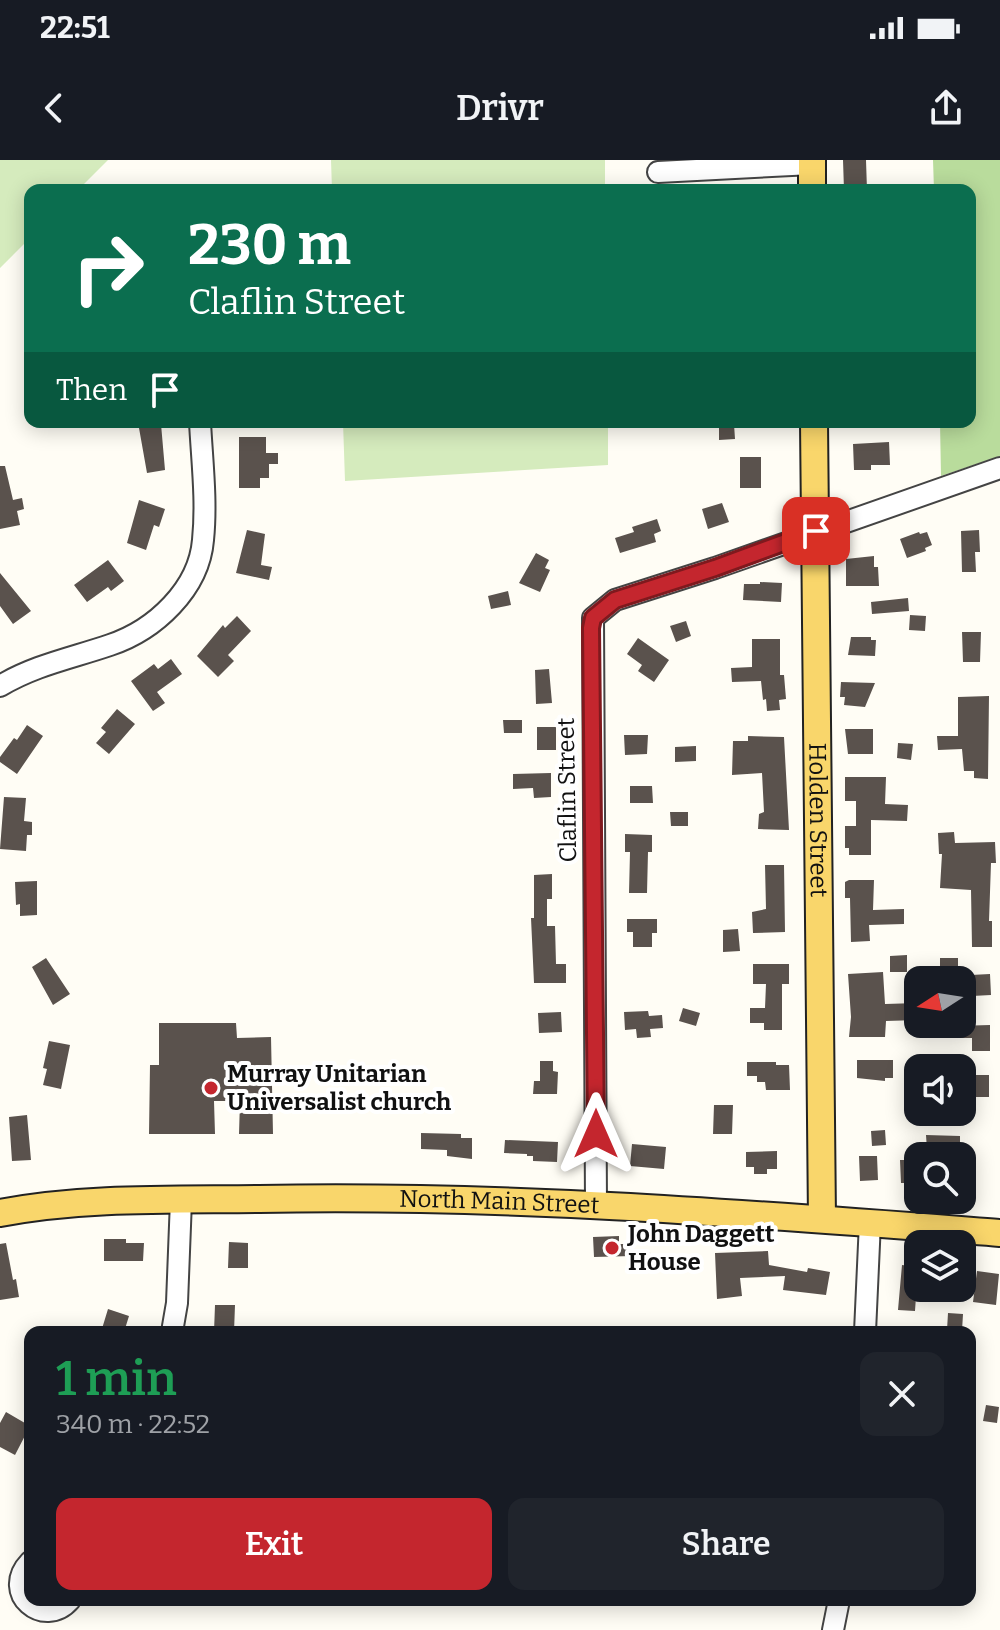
<!DOCTYPE html>
<html lang="en">
<head>
<meta charset="utf-8">
<style>
	:root { --surface:#171b24; --page:#20242c; --text:#f1f3f6; --muted:#9ea1a6; --accent:#c4262e }
	body { margin:0; font-family:Bitter,serif; background:var(--page); color:var(--text); height:100vh; display:flex; flex-direction:column; font-size:30px; white-space:nowrap }
	* { box-sizing:border-box; margin:0 }
	p { font-size:26px; color:var(--muted) }
	.icon { flex:none; width:44px; height:44px; fill:none; stroke:currentColor; stroke-width:2; stroke-linecap:round; stroke-linejoin:round }
	.map { position:relative; flex:1; overflow:hidden }
	.panel { position:absolute; left:24px; top:1166px; width:952px; height:280px; display:flex; flex-direction:column; background:var(--surface); border-radius:16px; box-shadow:0 4px 20px #0003 }
	.panel>* { flex:none }
	.banner { position:absolute; left:24px; top:24px; width:952px; height:244px; border-radius:16px; box-shadow:0 4px 20px #0003; background:#0b6e4f; color:#fff; overflow:hidden }
	.needle { width:52px; rotate:258deg }
	.buttons { position:absolute; left:904px; top:806px; display:grid; gap:16px }
	.buttons a { display:grid; place-items:center; width:72px; height:72px; border-radius:16px; background:var(--surface); box-shadow:0 4px 20px #0003; font-size:40px }
	.pin { position:absolute; display:grid; place-items:center; width:68px; height:68px; color:#fff; margin:-34px; border-radius:16px; box-shadow:0 4px 12px #0006 }
	.me { position:absolute; width:88px; margin:-44px; rotate:0deg; stroke-linejoin:round; filter:drop-shadow(0 0 6px #0008) }
	.turn { display:flex; align-items:center; gap:28px; height:168px; padding:0 32px; font-size:36px }
	.turn .icon { width:104px; height:104px; stroke-width:2.5 }
	.turn b { display:block; font-size:56px; line-height:68px }
	.then { display:flex; align-items:center; height:76px; padding:0 32px; background:#0003; gap:16px; font-size:30px }
	.round { display:grid; place-items:center; flex:none; width:84px; height:84px; border-radius:16px; background:var(--page) }
	.summary { display:flex; align-items:center; justify-content:space-between; height:136px; padding:0 32px }
	h1 { font-size:48px; font-weight:600; line-height:60px; color:#1e9e55 }
	.primary-button { display:flex; gap:16px; margin-top:auto; padding:16px 32px }
	.primary-button a { flex:1; height:92px; border-radius:16px; background:var(--accent); color:#fff; font-size:32px; font-weight:600; line-height:92px; text-align:center }
	.primary-button a+a { background:var(--page); color:var(--text) }
	.status { display:flex; justify-content:space-between; align-items:center; height:56px; padding:0 40px; background:var(--surface); direction:ltr }
	.status svg { height:22px; fill:currentColor }
	header { display:flex; justify-content:space-between; align-items:center; height:104px; padding:0 32px; background:var(--surface); font-size:36px; font-weight:600 }
	.map>svg:first-child { display:block }
	.green { fill:#d5ebbd }
	.forest { fill:#b9dc9c }
	.building { fill:#5a524d }
	.lines { fill:none; stroke-linecap:round; stroke-linejoin:round }
	.minor-casing { stroke:#444; stroke-width:24 }
	.major-casing { stroke:#222; stroke-width:30 }
	.minor { stroke:#fff; stroke-width:20 }
	.major { stroke:#f9d66b; stroke-width:26 }
	.route-casing { stroke:#7f191e; stroke-width:20 }
	.route { stroke:#c4262e; stroke-width:14 }
	.poi-dot { fill:#c4262e; stroke:#fff; stroke-width:3 }
	.labels { text-anchor:middle; stroke-width:8; stroke-linejoin:round; paint-order:stroke }
	.street-label { font-size:24px; fill:#111; stroke:#fff }
	.poi-label { font-size:24px; font-weight:bold; fill:#111; stroke:#fff; text-anchor:start }
</style>
</head>
<body>
<div class="status"><b>22:51</b><svg viewBox="0 0 49 12"><path d="M0 12V9h3v3zM5 12V6h3v6zM10 12V3h3v9zM15 12V0h3v12zM26 1h20v11H26zM47 4h2v5h-2z"/></svg></div>
<header><svg class="icon" aria-label="back" viewBox="0 0 24 24"><path d="M15 5l-7 7 7 7"/></svg>Drivr<svg class="icon" aria-label="share" viewBox="0 0 24 24"><path d="M12 15V3M7 8l5-5 5 5M5 13v7h14v-7"/></svg></header>
<div class="map">
<svg width="1000" height="1470" viewBox="0 0 1000 1470">
	<rect width="100%" height="100%" fill="#fffdf5"/>
	<path class="green" d="M 0,0 L 108,0 L 78,30 L 30,30 L 30,78 L 0,108 Z
		M 331,0 L 605,0 L 605,30 L 332,30 Z
		M 343,262 L 608,262 L 608,305 L 345,321 Z"/>
	<path class="forest" d="M 933,0 L 1000,0 L 1000,296 L 941,316 L 940,262 L 970,262 L 970,30 L 934,30 Z"/>
	<path class="building" d="M 843,0 L 866,0 L 867,30 L 844,30 Z
		M 161,264 L 165,310 L 147,313 L 139,268 Z
		M 734,264 L 735,279 L 719,280 L 719,265 Z
		M 239,277 L 266,277 L 266,293 L 278,293 L 278,304 L 269,304 L 269,318 L 260,318 L 260,328 L 239,328 Z
		M 889,282 L 890,305 L 871,305 L 871,310 L 854,310 L 853,284 Z
		M 740,297 L 761,297 L 761,328 L 740,328 Z
		M 0,306 L 5,306 L 13,340 L 22,338 L 24,349 L 17,351 L 20,365 L 0,369 Z
		M 139,340 L 165,349 L 159,367 L 154,365 L 146,390 L 127,383 Z
		M 722,343 L 729,362 L 708,369 L 702,349 Z
		M 657,359 L 661,371 L 654,374 L 656,382 L 620,393 L 615,378 L 634,372 L 632,367 Z
		M 247,370 L 265,374 L 261,405 L 272,407 L 269,420 L 236,413 Z
		M 979,370 L 980,392 L 975,392 L 976,412 L 962,412 L 961,371 Z
		M 919,372 L 920,374 L 927,372 L 932,385 L 925,388 L 926,391 L 907,398 L 900,379 Z
		M 536,393 L 549,400 L 545,408 L 550,410 L 540,432 L 519,423 Z
		M 874,396 L 874,407 L 878,407 L 879,426 L 846,426 L 846,399 Z
		M 108,400 L 124,421 L 111,431 L 108,427 L 87,442 L 74,425 Z
		M 0,413 L 31,451 L 13,464 L 0,446 Z
		M 760,422 L 782,423 L 781,442 L 743,440 L 744,424 L 760,424 Z
		M 508,431 L 511,445 L 491,449 L 488,436 Z
		M 908,438 L 909,451 L 872,454 L 871,442 Z
		M 910,455 L 926,456 L 925,471 L 909,470 Z
		M 237,456 L 251,471 L 228,495 L 234,501 L 218,517 L 197,496 L 223,465 L 225,468 Z
		M 686,461 L 691,476 L 676,482 L 670,466 Z
		M 962,472 L 981,472 L 980,502 L 963,502 Z
		M 851,477 L 871,477 L 871,480 L 876,480 L 875,496 L 848,495 Z
		M 638,478 L 669,500 L 654,522 L 638,511 L 642,505 L 627,494 Z
		M 752,479 L 780,479 L 780,515 L 784,515 L 786,539 L 779,540 L 780,550 L 767,551 L 766,539 L 763,540 L 761,521 L 732,522 L 731,508 L 752,507 Z
		M 171,499 L 182,514 L 157,532 L 165,543 L 153,551 L 131,521 L 154,504 L 158,509 Z
		M 549,509 L 552,543 L 536,544 L 535,510 Z
		M 841,522 L 875,523 L 865,547 L 844,545 L 845,537 L 840,537 Z
		M 989,536 L 988,619 L 974,618 L 974,611 L 964,611 L 962,589 L 938,590 L 937,576 L 958,576 L 958,537 Z
		M 117,549 L 135,564 L 109,594 L 96,583 L 106,572 L 101,568 Z
		M 503,560 L 522,560 L 522,573 L 504,573 Z
		M 27,565 L 43,576 L 17,614 L 0,602 L 0,597 L 14,578 L 17,580 Z
		M 537,567 L 556,567 L 556,590 L 537,590 Z
		M 845,569 L 873,569 L 873,594 L 848,594 Z
		M 624,575 L 648,575 L 647,594 L 625,595 Z
		M 748,576 L 784,577 L 789,670 L 758,669 L 759,654 L 764,652 L 762,613 L 732,615 L 733,581 L 748,581 Z
		M 898,583 L 913,584 L 911,600 L 897,598 Z
		M 696,586 L 696,601 L 675,602 L 675,587 Z
		M 551,613 L 551,637 L 534,638 L 533,628 L 513,629 L 513,614 Z
		M 845,617 L 886,617 L 885,644 L 908,645 L 907,661 L 871,660 L 871,695 L 849,695 L 849,688 L 845,688 L 845,666 L 856,666 L 856,641 L 845,641 Z
		M 630,626 L 652,626 L 653,643 L 630,643 Z
		M 4,637 L 26,638 L 24,661 L 32,662 L 32,675 L 27,675 L 26,691 L 0,689 Z
		M 670,652 L 688,652 L 688,666 L 671,666 Z
		M 954,672 L 955,683 L 995,682 L 996,703 L 991,703 L 989,761 L 992,761 L 992,787 L 972,787 L 971,730 L 940,728 L 942,694 L 939,694 L 938,673 Z
		M 625,674 L 652,675 L 652,692 L 648,692 L 647,733 L 629,733 L 630,692 L 625,692 Z
		M 765,705 L 784,705 L 785,772 L 753,773 L 752,752 L 766,749 Z
		M 552,714 L 552,739 L 547,739 L 547,766 L 555,766 L 556,804 L 566,804 L 566,823 L 534,823 L 531,758 L 534,758 L 534,715 Z
		M 849,720 L 874,720 L 873,750 L 904,749 L 904,764 L 869,765 L 870,781 L 851,782 L 850,738 L 845,738 L 845,722 Z
		M 37,721 L 37,755 L 20,756 L 20,744 L 16,745 L 15,722 Z
		M 627,759 L 657,759 L 657,773 L 652,773 L 652,787 L 633,787 L 633,772 L 627,772 Z
		M 738,769 L 740,791 L 723,792 L 723,770 Z
		M 907,795 L 907,812 L 890,812 L 890,796 Z
		M 46,798 L 70,834 L 53,845 L 32,807 Z
		M 940,798 L 958,798 L 958,815 L 940,816 Z
		M 753,804 L 789,804 L 789,824 L 782,824 L 782,870 L 764,870 L 764,863 L 750,863 L 750,848 L 765,848 L 766,824 L 753,824 Z
		M 883,812 L 885,844 L 918,843 L 918,860 L 886,861 L 885,877 L 849,877 L 851,857 L 848,814 Z
		M 990,814 L 991,835 L 972,836 L 971,815 Z
		M 683,848 L 700,853 L 696,866 L 679,861 Z
		M 648,851 L 649,856 L 662,855 L 663,868 L 650,869 L 651,877 L 637,878 L 636,869 L 625,870 L 624,852 Z
		M 561,852 L 562,872 L 539,873 L 538,853 Z
		M 159,863 L 236,863 L 237,878 L 271,877 L 273,974 L 239,974 L 240,941 L 214,941 L 215,974 L 149,974 L 150,905 L 159,905 Z
		M 990,865 L 990,891 L 972,891 L 972,878 L 956,878 L 956,866 Z
		M 49,881 L 70,885 L 61,929 L 43,925 L 47,909 L 43,908 Z
		M 857,900 L 893,900 L 893,918 L 885,918 L 885,921 L 857,918 Z
		M 540,901 L 553,901 L 553,911 L 558,912 L 557,934 L 533,934 L 534,921 L 540,921 Z
		M 747,902 L 776,902 L 776,905 L 789,905 L 790,930 L 766,930 L 765,922 L 757,922 L 757,916 L 747,916 Z
		M 973,915 L 989,915 L 989,937 L 973,937 Z
		M 714,945 L 733,945 L 732,974 L 713,974 Z
		M 27,955 L 31,1000 L 12,1001 L 9,957 Z
		M 885,970 L 886,985 L 872,986 L 871,971 Z
		M 421,973 L 461,974 L 461,978 L 472,978 L 472,999 L 447,996 L 447,990 L 421,989 Z
		M 926,975 L 960,976 L 960,991 L 927,990 Z
		M 505,980 L 558,982 L 557,1002 L 533,1001 L 533,996 L 527,996 L 527,994 L 504,993 Z
		M 632,984 L 666,987 L 664,1009 L 630,1006 Z
		M 777,991 L 777,1009 L 767,1009 L 767,1014 L 754,1014 L 754,1007 L 746,1007 L 746,992 Z
		M 859,996 L 877,996 L 878,1020 L 860,1021 Z
		M 900,1000 L 918,1000 L 918,1023 L 901,1023 Z
		M 619,1076 L 619,1084 L 631,1084 L 632,1096 L 594,1097 L 593,1077 Z
		M 104,1079 L 126,1079 L 126,1083 L 144,1083 L 143,1101 L 104,1101 Z
		M 229,1082 L 248,1083 L 248,1108 L 228,1108 Z
		M 6,1083 L 13,1120 L 16,1119 L 19,1137 L 0,1140 L 0,1084 Z
		M 768,1091 L 769,1105 L 807,1112 L 808,1108 L 830,1112 L 826,1135 L 783,1130 L 785,1116 L 740,1118 L 742,1136 L 717,1139 L 715,1093 Z
		M 650,1092 L 651,1107 L 634,1108 L 633,1093 Z
		M 902,1105 L 918,1107 L 915,1151 L 898,1150 Z
		M 977,1111 L 999,1114 L 996,1145 L 973,1142 Z
		M 215,1145 L 235,1145 L 234,1172 L 214,1172 Z
		M 108,1149 L 129,1156 L 124,1172 L 101,1172 Z
		M 948,1153 L 963,1154 L 962,1171 L 947,1170 Z
		M 986,1245 L 999,1247 L 997,1263 L 983,1261 Z
		M 6,1252 L 30,1266 L 15,1295 L 0,1287 L 0,1263 Z"/>
	<g class="lines">
		<defs>
			<path id="minor" d="M 658,12 L 812,4
				M 0,526 C 35,505 72,498 110,485 C 155,470 199,429 203,380 C 207,341 202,301 200,262
				M 596,1044 L 593,458 L 615,440 L 715,408 L 1000,308
				M 172,1172 L 177,1143 L 181,1040
				M 865,1172 L 870,1062
				M 30,1402 C 0,1433 44,1470 70,1440
				M 833,1470 L 839,1440"/>
			<g id="major">
				<path d="M 812,0 L 812,30"/>
				<path id="s1" d="M 814,262 L 822,1059"/>
				<path id="s2" d="M 0,1053 C 85,1037 172,1040 259,1039 C 507,1034 753,1054 1000,1073"/>
			</g>
		</defs>
		<use href="#minor" class="minor-casing"/>
		<use href="#major" class="major-casing"/>
		<use href="#minor" class="minor"/>
		<use href="#major" class="major"/>
	</g>
	<g class="lines">
		<defs>
			<path id="route" d="M 596,974 L 591,468 L 593,458 L 615,440 L 715,408 L 816,371"/>
		</defs>
		<use href="#route" class="route-casing"/>
		<use href="#route" class="route"/>
	</g>
	<g class="poi-dot">
		<circle cx="211" cy="928" r="8"/>
		<circle cx="612" cy="1088" r="8"/>
	</g>
	<g class="labels">
		<g class="street-label">
			<text transform="translate(567 630) rotate(-91)" y="8">Claflin Street</text>
			<text dy="8" stroke="none"><textPath href="#s1" startOffset="398">Holden Street</textPath></text>
			<text dy="8" stroke="none"><textPath href="#s2" startOffset="500">North Main Street</textPath></text>
		</g>
		<g class="poi-label">
			<text x="227" y="922">Murray Unitarian<tspan x="227" dy="28">Universalist church</tspan></text>
			<text x="628" y="1082">John Daggett<tspan x="628" dy="28">House</tspan></text>
		</g>
	</g>
</svg>
<div class="buttons">
<a><svg class="needle" viewBox="-14 -14 28 28"><path d="M0-13l5 13h-10z" fill="#e53935"/><path d="M0 13l5-13h-10z" fill="#9ea1a6"/></svg></a>
<a><svg class="icon" aria-label="sound" viewBox="0 0 24 24"><path d="M4 9h4l5-4v14l-5-4H4zM17 9q2 3 0 6"/></svg></a>
<a><svg class="icon" aria-label="search" viewBox="0 0 24 24"><circle cx="10" cy="10" r="6"/><path d="M15 15l6 6"/></svg></a>
<a><svg class="icon" aria-label="layers" viewBox="0 0 24 24"><path d="M12 4l9 5-9 5-9-5zM3 14l9 5 9-5"/></svg></a>
</div>
<div class="pin" style="left:816px;top:371px;background:#d93025"><svg class="icon" aria-label="arrive" viewBox="0 0 24 24"><path d="M6 21V4h12l-3 4 3 4H6"/></svg></div>
<svg class="me" style="left:596px;top:974px" viewBox="-20 -20 40 40"><path d="M0-17L14 15 0 8-14 15z" fill="#c4262e" stroke="#fff" stroke-width="4"/></svg>
<div class="banner">
<div class="turn"><svg class="icon" aria-label="right" viewBox="0 0 24 24"><path d="M7 20v-9h11M14 6l5 5-5 5"/></svg><div><b>230 m</b>Claflin Street</div></div>
<div class="then">Then<svg class="icon" aria-label="arrive" viewBox="0 0 24 24"><path d="M6 21V4h12l-3 4 3 4H6"/></svg></div>
</div>
<section class="panel">
<div class="summary"><div><h1>1 min</h1><p>340 m · 22:52</p></div><a class="round"><svg class="icon" aria-label="close" viewBox="0 0 24 24"><path d="M6 6l12 12M18 6L6 18"/></svg></a></div>
<div class="primary-button"><a>Exit</a><a>Share</a></div>
</section>
</div>
</body>
</html>
